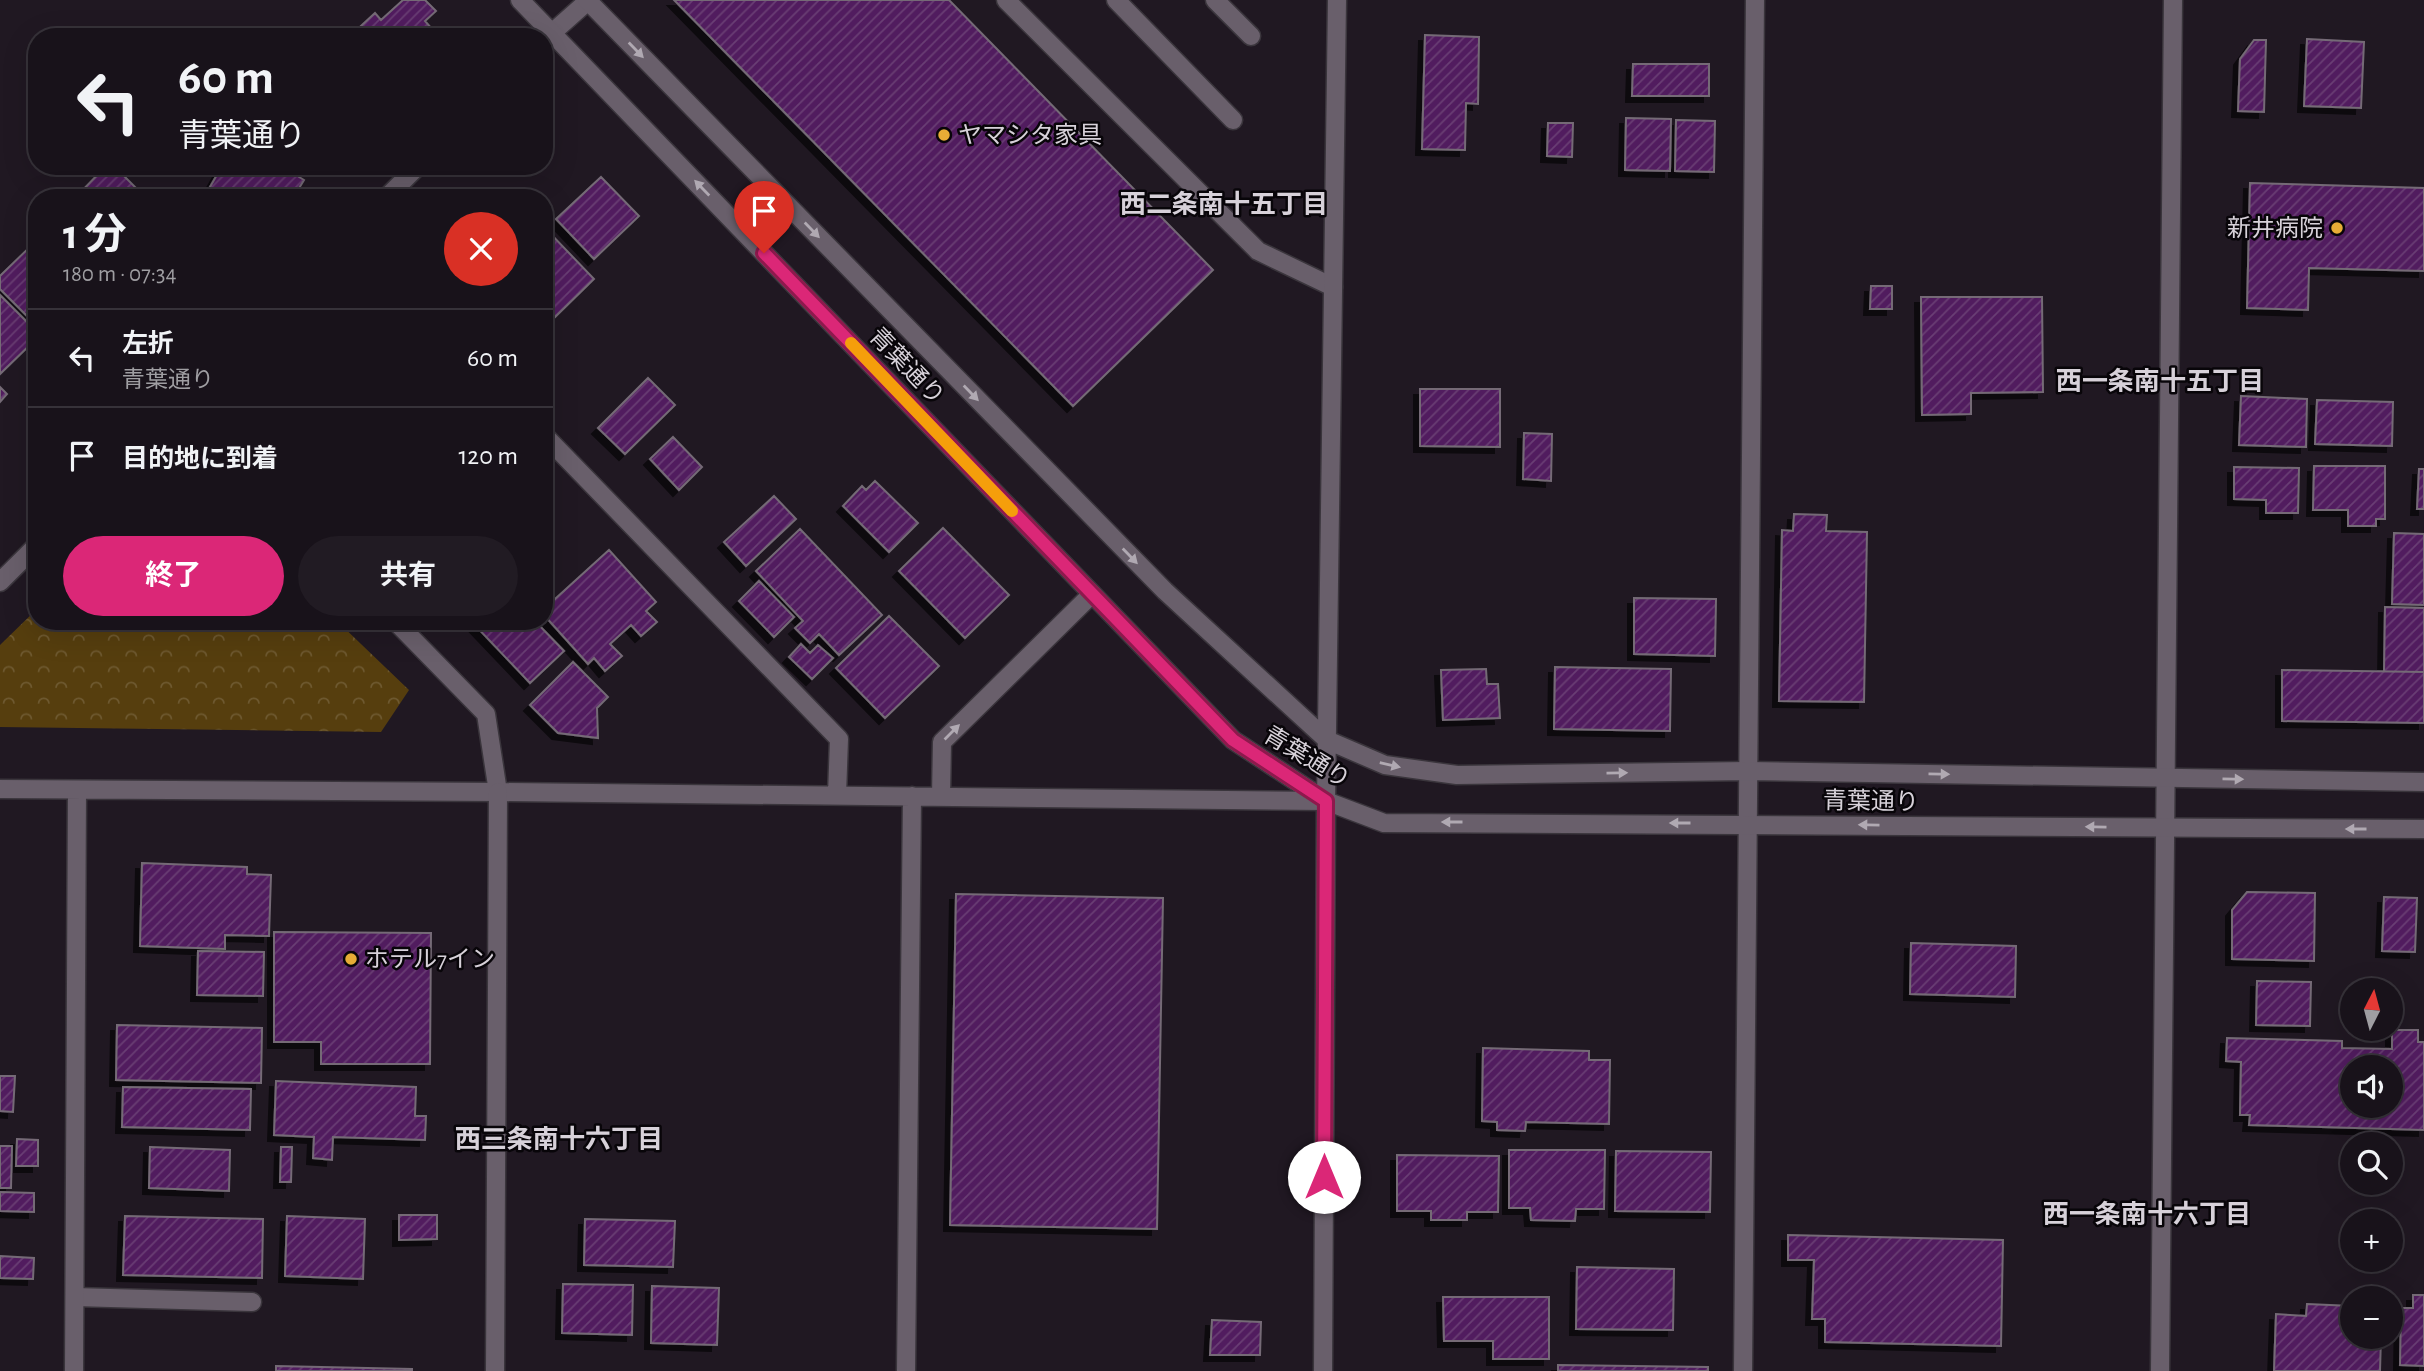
<!DOCTYPE html>
<html lang="ja">
<head>
<meta charset="utf-8">
<style>
	:root { --surface:#18121a; --page:#211b23; --text:#f1f3f6; --muted:#9f9ea2; --line:#363239; --accent:#db2777 }
	body { margin:0; font-family:"Alegreya Sans","Noto Sans JP",sans-serif; background:var(--page); color:var(--text); height:100vh; display:flex; flex-direction:column; font-size:26px; white-space:nowrap }
	* { box-sizing:border-box; margin:0 }
	p { font-size:23px; color:var(--muted) }
	.icon { flex:none; width:38px; height:38px; fill:none; stroke:currentColor; stroke-width:2; stroke-linecap:round; stroke-linejoin:round }
	.map { position:relative; flex:1; overflow:hidden }
	.drawer { position:absolute; left:28px; top:189px; width:525px; height:441px; display:flex; flex-direction:column; background:var(--surface); border-radius:28px; box-shadow:0 7px 28px #0002,0 0 0 2px var(--line) }
	.drawer>* { flex:none }
	.top-card { position:absolute; left:28px; top:28px; width:525px; height:147px; border-radius:28px; box-shadow:0 7px 28px #0002,0 0 0 2px var(--line); background:#18121a; color:var(--text); overflow:hidden }
	.needle { width:46px; rotate:6deg }
	.buttons { position:absolute; left:2340px; top:978px; display:grid; gap:14px }
	.buttons a { display:grid; place-items:center; width:63px; height:63px; border-radius:50%; background:var(--surface); box-shadow:0 7px 28px #0002,0 0 0 2px var(--line); font-size:35px }
	.pin { position:absolute; display:grid; place-items:center; width:60px; height:60px; color:#fff; margin:-72px -30px; border-radius:50% 50% 50% 0; rotate:-45deg; box-shadow:0 0 7px #0007 }
	.pin .icon { rotate:45deg }
	.me { position:absolute; width:77px; margin:-38px; rotate:0deg; stroke-linejoin:round; filter:drop-shadow(0 0 5px #0008) }
	.turn { display:flex; align-items:center; gap:24px; height:147px; padding:0 35px; font-size:32px }
	.turn .icon { width:91px; height:91px; stroke-width:2.5 }
	.turn b { display:block; font-size:49px; line-height:60px }
	.round { display:grid; place-items:center; flex:none; width:74px; height:74px; border-radius:37px; background:var(--page) }
	.head { display:flex; align-items:center; justify-content:space-between; height:119px; padding:0 35px }
	h1 { font-size:42px; font-weight:700; line-height:52px }
	.cta { display:flex; gap:14px; margin-top:auto; padding:14px 35px }
	.cta a { flex:1; height:80px; border-radius:42px; background:var(--accent); color:#fff; font-size:28px; font-weight:700; line-height:80px; text-align:center }
	.cta a+a { background:var(--page); color:var(--text) }
	ul { padding:0; list-style:none }
	li { display:flex; align-items:center; gap:21px; height:98px; padding:0 35px; border-top:2px solid var(--line) }
	li div { flex:1 }
	li b { display:block; font-size:26px }
	li em { font-style:normal }
	.map>svg:first-child { display:block }
	.forest { fill:url(#forest-crowns) }
	.building { fill:url(#building-hatch); stroke:#746a76; stroke-width:2; fill-rule:evenodd; filter:url(#shadow) }
	.lines { fill:none; stroke-linecap:round; stroke-linejoin:round }
	.service-casing { stroke:#3a353c; stroke-width:21 }
	.minor-casing { stroke:#3a353c; stroke-width:21 }
	.tertiary-casing { stroke:#3a353c; stroke-width:21 }
	.service { stroke:#695f6b; stroke-width:18 }
	.minor { stroke:#695f6b; stroke-width:18 }
	.tertiary { stroke:#695f6b; stroke-width:18 }
	.oneway { fill:#b0a9b2 }
	.route-casing { stroke:#8e194d; stroke-width:18 }
	.route { stroke:#db2777; stroke-width:12 }
	.slow { stroke:#f59e0b; stroke-width:12 }
	.poi-dot { fill:#e6ac36; stroke:#080509; stroke-width:2.5 }
	.labels { text-anchor:middle; stroke-width:5; stroke-linejoin:round; paint-order:stroke }
	.poi-label { font-size:24px; fill:#d7d1d9; stroke:#080509; text-anchor:start }
	.street-label { font-size:24px; fill:#d7d1d9; stroke:#080509 }
	.neighbourhood-label { font-size:26px; font-weight:bold; fill:#d7d1d9; stroke:#080509 }
</style>
</head>
<body>
<div class="map">
<svg width="2424" height="1371" viewBox="0 0 2424 1371">
	<defs>
		<pattern id="forest-crowns" width="20" height="18" patternUnits="userSpaceOnUse" patternTransform="scale(1.75)"><rect width="20" height="18" fill="#563e0e"/><path d="M2 6a3 3 0 1 1 6 0M12 15a3 3 0 1 1 6 0" fill="none" stroke="#6e5930"/></pattern>
		<pattern id="building-hatch" width="6" height="6" patternUnits="userSpaceOnUse" patternTransform="scale(1.75)"><rect width="6" height="6" fill="#511d5e"/><path d="M-1 1l2-2M0 6l6-6M5 7l2-2" fill="none" stroke="#693d74"/></pattern>
		<filter id="shadow"><feDropShadow dx="-6" dy="6" stdDeviation="0" flood-color="#0009"/></filter>
	</defs>
	<rect width="100%" height="100%" fill="#201822"/>
	<path class="forest" d="M 37,609 L 37,621 L 337,621 L 409,690 L 381,732 L 0,727 L 0,645 Z"/>
	<path class="building" d="M 403,0 L 425,0 L 436,11 L 425,21 L 439,37 L 349,37 L 375,13 L 381,20 Z
		M 674,0 L 949,0 L 1213,270 L 1073,406 Z
		M 258,28 L 267,37 L 250,37 Z
		M 1425,35 L 1479,37 L 1478,104 L 1466,103 L 1465,150 L 1422,149 Z
		M 2307,39 L 2364,42 L 2361,108 L 2304,106 Z
		M 2254,40 L 2266,40 L 2264,112 L 2238,111 L 2240,59 Z
		M 1633,64 L 1709,64 L 1709,96 L 1632,96 Z
		M 1626,118 L 1671,119 L 1670,171 L 1625,170 Z
		M 1676,120 L 1715,121 L 1714,172 L 1675,171 Z
		M 1548,123 L 1573,123 L 1572,157 L 1547,156 Z
		M 106,166 L 114,166 L 146,198 L 75,198 Z
		M 222,166 L 281,166 L 304,180 L 293,198 L 229,198 L 210,187 Z
		M 601,177 L 639,216 L 594,259 L 556,219 Z
		M 2250,183 L 2424,188 L 2424,271 L 2309,268 L 2308,310 L 2247,308 Z
		M 546,229 L 594,279 L 554,318 L 544,308 L 544,231 Z
		M 37,240 L 37,326 L 0,289 L 0,276 Z
		M 1871,286 L 1892,286 L 1892,309 L 1870,309 Z
		M 0,295 L 37,332 L 37,338 L 0,374 Z
		M 1921,297 L 2042,297 L 2043,392 L 1971,393 L 1971,414 L 1922,415 Z
		M 648,378 L 675,405 L 625,454 L 598,428 Z
		M 0,387 L 7,394 L 0,402 Z
		M 1420,389 L 1500,389 L 1500,447 L 1420,446 Z
		M 2241,396 L 2307,399 L 2306,447 L 2239,445 Z
		M 2317,400 L 2393,402 L 2392,446 L 2315,444 Z
		M 1524,433 L 1552,434 L 1551,481 L 1523,479 Z
		M 673,437 L 702,467 L 679,490 L 650,459 Z
		M 2314,466 L 2385,466 L 2385,519 L 2376,519 L 2376,526 L 2348,526 L 2348,510 L 2313,510 Z
		M 2234,467 L 2299,468 L 2298,513 L 2266,513 L 2266,500 L 2234,499 Z
		M 2419,469 L 2424,469 L 2424,509 L 2417,509 Z
		M 875,481 L 918,523 L 889,552 L 843,506 L 862,486 L 866,490 Z
		M 774,496 L 796,519 L 746,566 L 724,542 Z
		M 1794,514 L 1827,515 L 1826,531 L 1867,532 L 1864,702 L 1779,701 L 1782,530 L 1793,531 Z
		M 943,528 L 1009,595 L 965,638 L 899,571 Z
		M 800,529 L 882,615 L 839,655 L 819,634 L 810,643 L 795,628 L 803,621 L 756,571 Z
		M 2394,533 L 2424,534 L 2424,605 L 2392,604 Z
		M 609,550 L 656,602 L 646,611 L 657,622 L 641,636 L 631,625 L 610,644 L 622,656 L 605,671 L 594,658 L 588,664 L 544,615 L 544,609 Z
		M 759,581 L 794,617 L 774,637 L 739,601 Z
		M 1634,598 L 1716,599 L 1715,656 L 1634,654 Z
		M 2385,607 L 2424,608 L 2424,672 L 2384,672 Z
		M 889,616 L 939,666 L 885,718 L 836,668 Z
		M 471,621 L 535,621 L 564,651 L 530,683 Z
		M 801,644 L 810,653 L 818,645 L 833,658 L 812,679 L 789,657 Z
		M 573,662 L 608,697 L 597,708 L 598,738 L 558,733 L 530,705 Z
		M 1555,667 L 1671,669 L 1670,731 L 1554,729 Z
		M 1486,669 L 1487,684 L 1498,684 L 1500,718 L 1443,720 L 1441,670 Z
		M 2282,670 L 2424,672 L 2424,723 L 2282,721 Z
		M 142,863 L 247,867 L 247,874 L 271,875 L 269,936 L 225,935 L 225,949 L 140,946 Z
		M 2247,892 L 2315,893 L 2314,961 L 2232,959 L 2232,910 Z
		M 956,894 L 1163,898 L 1157,1229 L 950,1225 Z
		M 2384,897 L 2417,898 L 2415,952 L 2382,951 Z
		M 274,932 L 431,933 L 430,1064 L 321,1064 L 321,1042 L 274,1042 Z
		M 1911,943 L 2016,946 L 2015,997 L 1910,994 Z
		M 198,951 L 264,952 L 263,996 L 197,995 Z
		M 2257,981 L 2311,982 L 2310,1026 L 2256,1025 Z
		M 117,1025 L 262,1028 L 261,1083 L 116,1080 Z
		M 2392,1030 L 2418,1030 L 2418,1042 L 2424,1042 L 2424,1130 L 2249,1125 L 2250,1115 L 2240,1115 L 2241,1062 L 2226,1061 L 2227,1038 L 2342,1041 L 2342,1048 L 2392,1049 ZM 2352,1068 L 2390,1068 L 2390,1106 L 2352,1106 Z
		M 1483,1048 L 1589,1051 L 1589,1060 L 1610,1060 L 1609,1124 L 1526,1122 L 1525,1131 L 1497,1130 L 1497,1122 L 1482,1121 Z
		M 0,1076 L 15,1076 L 13,1112 L 0,1111 Z
		M 276,1081 L 416,1087 L 415,1116 L 426,1116 L 425,1140 L 333,1137 L 332,1160 L 313,1158 L 314,1137 L 274,1135 Z
		M 123,1087 L 251,1089 L 250,1130 L 122,1127 Z
		M 17,1139 L 38,1140 L 38,1166 L 16,1166 Z
		M 0,1146 L 12,1146 L 11,1188 L 0,1188 Z
		M 150,1147 L 230,1150 L 229,1191 L 149,1188 Z
		M 281,1147 L 292,1147 L 291,1182 L 280,1182 Z
		M 1509,1150 L 1605,1150 L 1604,1209 L 1576,1209 L 1575,1221 L 1531,1220 L 1530,1208 L 1509,1208 Z
		M 1616,1151 L 1711,1152 L 1710,1212 L 1615,1211 Z
		M 1397,1155 L 1499,1156 L 1498,1212 L 1467,1212 L 1467,1220 L 1431,1220 L 1431,1211 L 1397,1211 Z
		M 0,1192 L 34,1193 L 34,1212 L 0,1211 Z
		M 399,1215 L 437,1215 L 437,1239 L 399,1240 Z
		M 125,1216 L 263,1219 L 262,1278 L 123,1275 Z
		M 287,1216 L 365,1219 L 363,1279 L 285,1276 Z
		M 585,1219 L 675,1221 L 673,1267 L 584,1265 Z
		M 1788,1235 L 2003,1240 L 2001,1346 L 1825,1342 L 1825,1319 L 1812,1319 L 1814,1260 L 1788,1260 Z
		M 0,1256 L 34,1258 L 33,1279 L 0,1278 Z
		M 1577,1267 L 1674,1269 L 1673,1330 L 1576,1329 Z
		M 563,1284 L 633,1285 L 632,1335 L 562,1333 Z
		M 652,1286 L 719,1288 L 717,1345 L 651,1343 Z
		M 2413,1295 L 2424,1295 L 2424,1366 L 2400,1365 L 2401,1308 L 2413,1308 Z
		M 1443,1297 L 1549,1297 L 1549,1359 L 1493,1359 L 1493,1341 L 1444,1341 Z
		M 2307,1304 L 2352,1306 L 2352,1337 L 2381,1337 L 2380,1371 L 2274,1371 L 2276,1314 L 2306,1316 Z
		M 1212,1320 L 1261,1322 L 1260,1355 L 1210,1355 Z
		M 1558,1365 L 1708,1367 L 1708,1371 L 1558,1371 Z
		M 276,1366 L 412,1369 L 412,1371 L 276,1371 Z"/>
	<g class="lines">
		<defs>
			<path id="service" d="M 1006,0 L 1258,251 L 1333,287
				M 1116,0 L 1233,120
				M 1215,0 L 1251,36
				M 75,1297 L 252,1302"/>
			<path id="minor" d="M 544,40 L 589,0
				M 386,198 L 418,166
				M 544,435 L 839,739 L 837,795
				M 0,582 L 37,545
				M 395,621 L 486,714 L 498,792
				M 0,789 L 498,792 L 1326,801
				M 941,796 L 942,742 L 1092,594
				M 74,1371 L 77,790
				M 906,1371 L 912,796
				M 1743,1371 L 1755,0
				M 2160,1371 L 2173,0"/>
			<path id="tertiary" d="M 520,0 L 1233,740 L 1326,801 L 1384,823 L 2424,829
				M 587,0 L 1165,591 L 1327,740 L 1385,765 L 1457,775 L 1748,771 L 2424,782
				M 495,1371 L 498,792
				M 1323,1371 L 1326,801 L 1337,0"/>
		</defs>
		<use href="#service" class="service-casing"/>
		<use href="#minor" class="minor-casing"/>
		<use href="#tertiary" class="tertiary-casing"/>
		<use href="#service" class="service"/>
		<use href="#minor" class="minor"/>
		<use href="#tertiary" class="tertiary"/>
	</g>
	<defs><path id="oneway-solid" d="M-6-.8H1V-3.2L6.5 0L1 3.2V.8H-6Z" transform="scale(1.75)"/></defs>
	<g class="oneway">
		<use href="#oneway-solid" transform="translate(636 50) rotate(46)"/>
		<use href="#oneway-solid" transform="translate(702 188) rotate(-134)"/>
		<use href="#oneway-solid" transform="translate(812 230) rotate(46)"/>
		<use href="#oneway-solid" transform="translate(971 393) rotate(46)"/>
		<use href="#oneway-solid" transform="translate(1130 556) rotate(46)"/>
		<use href="#oneway-solid" transform="translate(952 732) rotate(-45)"/>
		<use href="#oneway-solid" transform="translate(1390 765) rotate(13)"/>
		<use href="#oneway-solid" transform="translate(1617 773) rotate(-1)"/>
		<use href="#oneway-solid" transform="translate(1939 774) rotate(1)"/>
		<use href="#oneway-solid" transform="translate(2233 779) rotate(1)"/>
		<use href="#oneway-solid" transform="translate(1452 822) rotate(180)"/>
		<use href="#oneway-solid" transform="translate(1680 823) rotate(-180)"/>
		<use href="#oneway-solid" transform="translate(1869 825) rotate(-179)"/>
		<use href="#oneway-solid" transform="translate(2096 827) rotate(-179)"/>
		<use href="#oneway-solid" transform="translate(2356 829) rotate(-180)"/>
	</g>
	<g class="lines">
		<defs>
			<path id="route" d="M 764,253 L 1233,740 L 1326,801 L 1324,1177"/>
		</defs>
		<use href="#route" class="route-casing"/>
		<use href="#route" class="route"/>
		<path class="slow" d="M 851,343 L 1012,511"/>
	</g>
	<g class="poi-dot">
		<circle cx="944" cy="135" r="7"/>
		<circle cx="2337" cy="228" r="7"/>
		<circle cx="351" cy="959" r="7"/>
	</g>
	<g class="labels">
		<g class="poi-label">
			<text x="958" y="143">ヤマシタ家具</text>
			<text x="2323" y="236" text-anchor="end">新井病院</text>
			<text x="365" y="967">ホテル7イン</text>
		</g>
		<g class="street-label">
			<text transform="translate(907 366) rotate(46)" y="8">青葉通り</text>
			<text transform="translate(1307 757) rotate(31)" y="8">青葉通り</text>
			<text transform="translate(1871 801) rotate(1)" y="8">青葉通り</text>
		</g>
		<g class="neighbourhood-label">
			<text x="1224" y="213">西二条南十五丁目</text>
			<text x="2160" y="390">西一条南十五丁目</text>
			<text x="559" y="1148">西三条南十六丁目</text>
			<text x="2147" y="1223">西一条南十六丁目</text>
		</g>
	</g>
</svg>
<div class="buttons">
<a><svg class="needle" viewBox="-14 -14 28 28"><path d="M0-13l5 13h-10z" fill="#e53935"/><path d="M0 13l5-13h-10z" fill="#9f9ea2"/></svg></a>
<a><svg class="icon" aria-label="sound" viewBox="0 0 24 24"><path d="M4 9h4l5-4v14l-5-4H4zM17 9q2 3 0 6"/></svg></a>
<a><svg class="icon" aria-label="search" viewBox="0 0 24 24"><circle cx="10" cy="10" r="6"/><path d="M15 15l6 6"/></svg></a>
<a>+</a>
<a>−</a>
</div>
<div class="pin" style="left:764px;top:253px;background:#d93025"><svg class="icon" aria-label="arrive" viewBox="0 0 24 24"><path d="M6 21V4h12l-3 4 3 4H6"/></svg></div>
<svg class="me" style="left:1324px;top:1177px" viewBox="-20 -20 40 40"><circle r="19" fill="#fff"/><path d="M0-13L10 11 0 6-10 11z" fill="#db2777"/></svg>
<div class="top-card">
<div class="turn"><svg class="icon" aria-label="left" viewBox="0 0 24 24"><path d="M17 20v-9H6M10 6l-5 5 5 5"/></svg><div><b>60 m</b>青葉通り</div></div>
</div>
<section class="drawer">
<div class="head"><div><h1>1 分</h1><p>180 m · 07:34</p></div><a class="round" style="background:#d93025;color:#fff"><svg class="icon" aria-label="close" viewBox="0 0 24 24"><path d="M6 6l12 12M18 6L6 18"/></svg></a></div>
<ul>
<li><svg class="icon" aria-label="left" viewBox="0 0 24 24"><path d="M17 20v-9H6M10 6l-5 5 5 5"/></svg><div><b>左折</b><p>青葉通り</p></div><em>60 m</em></li>
<li><svg class="icon" aria-label="arrive" viewBox="0 0 24 24"><path d="M6 21V4h12l-3 4 3 4H6"/></svg><div><b>目的地に到着</b></div><em>120 m</em></li>
</ul>
<div class="cta"><a>終了</a><a>共有</a></div>
</section>
</div>
</body>
</html>
